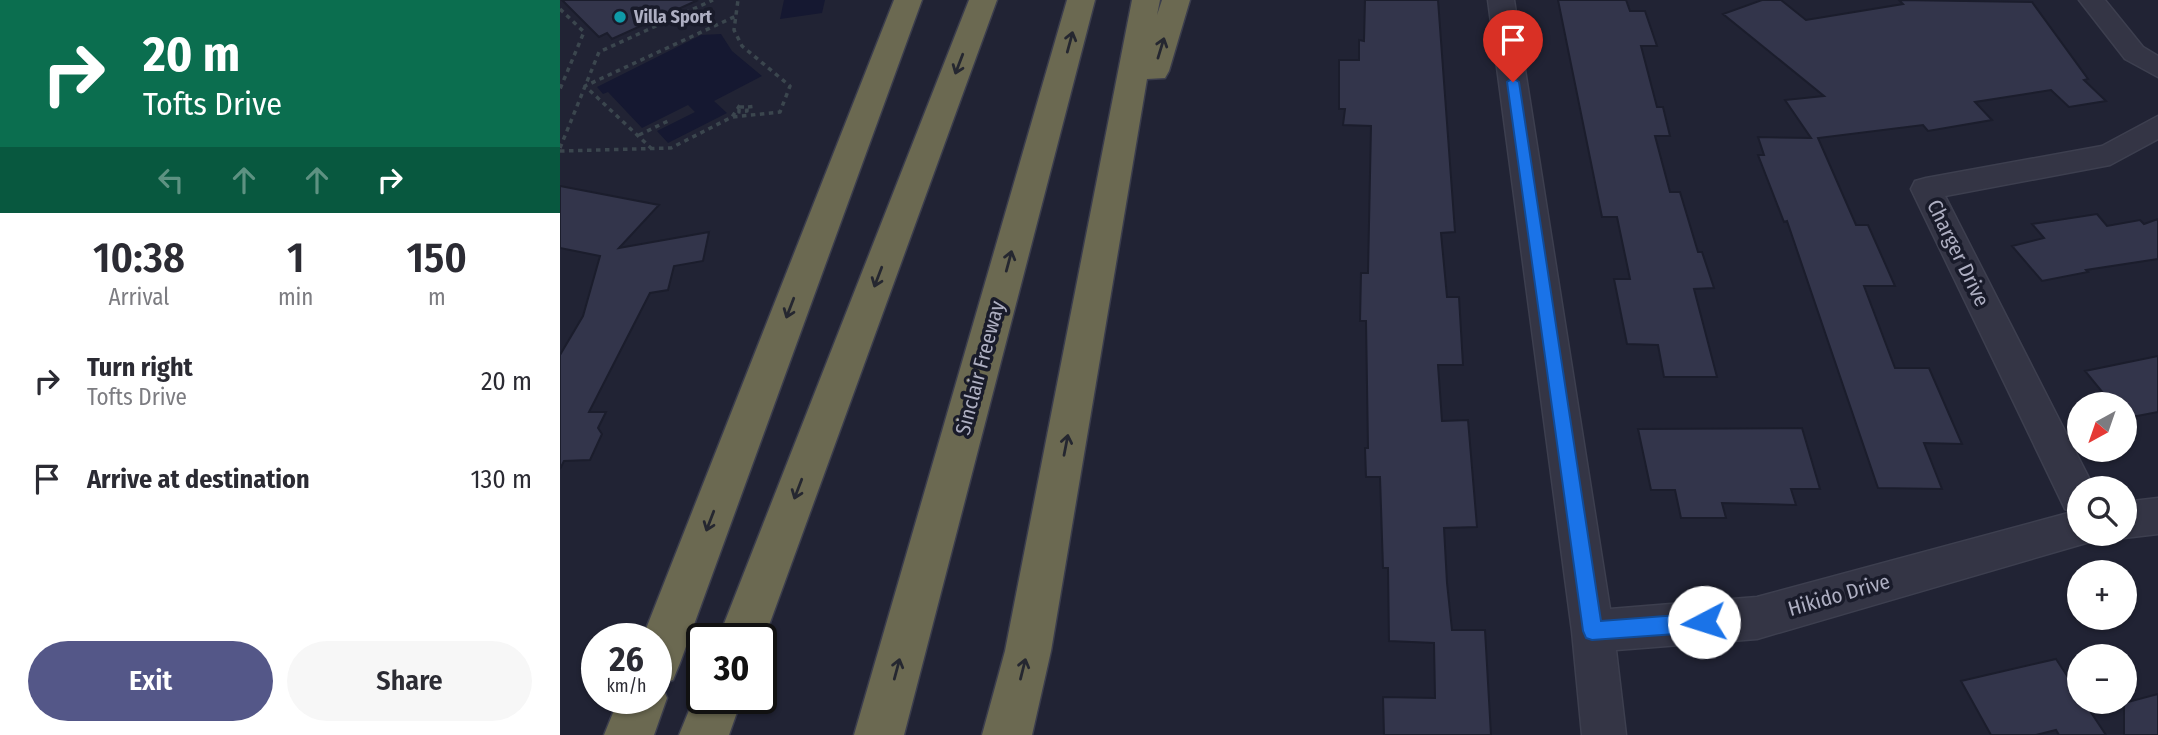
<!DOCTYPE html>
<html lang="en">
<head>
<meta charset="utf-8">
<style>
	:root { --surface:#fff; --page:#f7f7f7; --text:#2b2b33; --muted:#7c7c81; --accent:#545788 }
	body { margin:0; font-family:"Fira Sans Condensed",sans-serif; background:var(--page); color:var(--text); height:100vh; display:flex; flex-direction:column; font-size:26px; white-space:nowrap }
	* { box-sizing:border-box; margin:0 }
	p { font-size:23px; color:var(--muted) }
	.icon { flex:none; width:38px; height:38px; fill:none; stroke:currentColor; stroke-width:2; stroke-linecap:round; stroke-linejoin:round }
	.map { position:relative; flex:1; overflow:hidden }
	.drawer { display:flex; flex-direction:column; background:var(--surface); width:560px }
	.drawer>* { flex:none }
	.hud { background:#0b6e4f; color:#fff; overflow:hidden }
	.needle { width:46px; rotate:220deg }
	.buttons { position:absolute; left:1507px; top:392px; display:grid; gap:14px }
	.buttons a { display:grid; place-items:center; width:70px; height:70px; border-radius:50%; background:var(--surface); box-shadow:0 2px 5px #0004; font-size:35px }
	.speed { position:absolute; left:21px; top:623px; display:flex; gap:14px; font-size:35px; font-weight:700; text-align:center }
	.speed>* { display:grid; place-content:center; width:91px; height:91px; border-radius:50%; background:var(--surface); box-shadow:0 2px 5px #0004; line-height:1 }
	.speed small { font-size:18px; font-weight:400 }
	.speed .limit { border:4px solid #111; border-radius:10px; background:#fff; color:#111 }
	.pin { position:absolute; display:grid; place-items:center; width:60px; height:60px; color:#fff; margin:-72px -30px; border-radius:50% 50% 50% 0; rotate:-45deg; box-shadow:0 0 7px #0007 }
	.pin .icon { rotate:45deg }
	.me { position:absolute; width:77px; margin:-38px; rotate:265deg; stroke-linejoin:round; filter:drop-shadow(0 0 5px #0008) }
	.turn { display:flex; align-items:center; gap:24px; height:147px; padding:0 28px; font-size:32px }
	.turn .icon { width:91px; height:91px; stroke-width:2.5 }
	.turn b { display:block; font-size:49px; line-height:60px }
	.lanes { display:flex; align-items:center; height:66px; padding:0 28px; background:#0003; justify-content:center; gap:35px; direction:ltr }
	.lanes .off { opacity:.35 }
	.eta { display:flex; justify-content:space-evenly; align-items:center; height:119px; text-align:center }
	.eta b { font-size:42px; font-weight:600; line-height:49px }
	.action { display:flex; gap:14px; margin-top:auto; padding:14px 28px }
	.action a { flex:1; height:80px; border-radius:42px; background:var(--accent); color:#fff; font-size:28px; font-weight:600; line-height:80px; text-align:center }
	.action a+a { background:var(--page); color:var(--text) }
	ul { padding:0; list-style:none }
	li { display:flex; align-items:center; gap:21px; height:98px; padding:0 28px }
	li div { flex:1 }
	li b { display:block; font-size:26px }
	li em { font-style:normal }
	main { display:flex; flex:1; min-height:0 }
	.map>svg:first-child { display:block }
	.water { fill:#151831 }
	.building { fill:#33354b; stroke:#1b1d2c; stroke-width:2 }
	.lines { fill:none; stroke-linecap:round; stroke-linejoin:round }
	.street-casing { stroke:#3d3f4f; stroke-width:3 }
	.highway-casing { stroke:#3b3d4d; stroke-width:3 }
	.path { stroke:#3b464e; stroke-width:3.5; stroke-dasharray:4.5 4.5; stroke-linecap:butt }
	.street { fill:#343545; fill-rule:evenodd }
	.highway { fill:#6b6951; fill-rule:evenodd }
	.oneway { stroke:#252730 }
	.route { fill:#1a73e8; stroke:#114b97; stroke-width:2 }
	.culture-dot { fill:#0f9aa8; stroke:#191b2a; stroke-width:2.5 }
	.labels { text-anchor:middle; stroke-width:7; stroke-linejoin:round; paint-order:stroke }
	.far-poi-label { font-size:18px; font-weight:bold; fill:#aeafc2; stroke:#191b2a; text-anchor:start }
	.street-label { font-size:21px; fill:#aeafc2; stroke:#191b2a }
</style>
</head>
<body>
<main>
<section class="drawer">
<div class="hud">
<div class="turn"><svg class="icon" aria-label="right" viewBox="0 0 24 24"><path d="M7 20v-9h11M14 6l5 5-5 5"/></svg><div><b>20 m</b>Tofts Drive</div></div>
<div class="lanes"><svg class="icon off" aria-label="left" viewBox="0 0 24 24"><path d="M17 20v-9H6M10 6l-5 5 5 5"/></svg><svg class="icon off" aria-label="ahead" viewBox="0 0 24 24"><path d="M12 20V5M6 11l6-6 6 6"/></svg><svg class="icon off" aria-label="ahead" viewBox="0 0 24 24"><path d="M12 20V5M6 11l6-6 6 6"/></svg><svg class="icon" aria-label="right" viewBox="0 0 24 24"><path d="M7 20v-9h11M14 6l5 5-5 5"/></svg></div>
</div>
<div class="eta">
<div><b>10:38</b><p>Arrival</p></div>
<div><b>1</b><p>min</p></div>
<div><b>150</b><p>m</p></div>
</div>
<ul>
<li><svg class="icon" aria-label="right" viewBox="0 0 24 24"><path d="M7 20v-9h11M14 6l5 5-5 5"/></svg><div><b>Turn right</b><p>Tofts Drive</p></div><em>20 m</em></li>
<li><svg class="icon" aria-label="arrive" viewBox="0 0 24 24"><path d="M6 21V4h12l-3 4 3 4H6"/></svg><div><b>Arrive at destination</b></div><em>130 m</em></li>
</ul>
<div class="action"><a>Exit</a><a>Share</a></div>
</section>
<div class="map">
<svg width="1598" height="735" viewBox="0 0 1598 735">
	<rect width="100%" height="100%" fill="#212334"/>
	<path class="water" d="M 224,0 L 265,0 L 262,13 L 220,19 Z
		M 161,34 L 172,51 L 202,76 L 154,101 L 167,113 L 108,143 L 97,131 L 135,112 L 128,105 L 82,128 L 48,92 L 43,94 L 37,87 L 141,35 Z"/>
	<path class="building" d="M 2,0 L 138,0 L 52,39 L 47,33 L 39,37 Z
		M 805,0 L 878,0 L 895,232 L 881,233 L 887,297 L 899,297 L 903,365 L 878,365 L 882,421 L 908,420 L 917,527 L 884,528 L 887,583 L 892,630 L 925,630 L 931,735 L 824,735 L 823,697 L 875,698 L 874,643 L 829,641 L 828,568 L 823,568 L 820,477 L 806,477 L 805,448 L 808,448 L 806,321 L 800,321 L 801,273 L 808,273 L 811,126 L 783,125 L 785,109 L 779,109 L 779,60 L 799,60 L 799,40 L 804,41 Z
		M 998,0 L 1066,0 L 1070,11 L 1085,11 L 1097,46 L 1081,46 L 1097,107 L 1103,107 L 1110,136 L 1095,136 L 1110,192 L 1120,192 L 1138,252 L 1142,252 L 1154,288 L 1134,289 L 1157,377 L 1104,377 L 1098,345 L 1067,344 L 1054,279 L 1070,279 L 1057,217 L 1042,217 Z
		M 1202,0 L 1221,0 L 1246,20 L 1343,4 L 1339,0 L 1472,2 L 1528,79 L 1524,80 L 1546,101 L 1509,107 L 1491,90 L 1415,102 L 1432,120 L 1368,131 L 1363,125 L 1258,138 L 1296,225 L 1308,225 L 1335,286 L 1304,286 L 1335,368 L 1369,368 L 1402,444 L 1364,443 L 1382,489 L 1318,488 L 1227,221 L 1224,222 L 1198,155 L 1204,155 L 1198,137 L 1251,138 L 1225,100 L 1264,96 L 1163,14 Z
		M 0,186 L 99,205 L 59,248 L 149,232 L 143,261 L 114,266 L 108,290 L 90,293 L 29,412 L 46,412 L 38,428 L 42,434 L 30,460 L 4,461 L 0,469 L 0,355 L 23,316 L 40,256 L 0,248 Z
		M 1537,214 L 1547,226 L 1580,220 L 1584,224 L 1598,219 L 1598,259 L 1526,270 L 1528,272 L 1482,281 L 1452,246 L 1484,238 L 1472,224 Z
		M 1598,356 L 1598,412 L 1572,417 L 1564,415 L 1564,404 L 1552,404 L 1525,371 Z
		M 1242,428 L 1260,489 L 1231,489 L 1236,505 L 1162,503 L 1166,518 L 1121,518 L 1115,490 L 1091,490 L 1078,429 Z
		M 1496,659 L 1519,694 L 1519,702 L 1524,702 L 1546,735 L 1499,735 L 1496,730 L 1476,735 L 1431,735 L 1401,681 Z
		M 1598,694 L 1598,735 L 1564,735 L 1564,703 Z"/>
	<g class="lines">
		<defs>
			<path id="street" d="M 928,0 L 954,0 L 1050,609 L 1197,597 L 1512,512 L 1505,509 L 1351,189 L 1355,181 L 1366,178 L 1542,146 L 1598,116 L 1598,139 L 1550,165 L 1385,196 L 1534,488 L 1519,488 L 1519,534 L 1536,534 L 1533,541 L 1197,639 L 1056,650 L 1066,735 L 1022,735 L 1012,631 Z
				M 1519,0 L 1545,0 L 1583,47 L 1598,56 L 1598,77 L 1565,59 Z
				M 1598,498 L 1598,534 L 1564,538 L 1553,534 L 1564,534 L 1564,502 Z"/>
			<path id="highway" d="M 334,0 L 362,0 L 120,663 L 113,680 L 101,684 L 107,698 L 94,735 L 44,735 L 59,698 L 96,698 L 96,639 L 82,639 Z
				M 409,0 L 437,0 L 204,639 L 201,646 L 201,639 L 158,639 Z
				M 507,0 L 535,0 L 344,735 L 294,735 Z
				M 572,0 L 600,0 L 597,15 L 602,0 L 630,0 L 609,71 L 605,78 L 587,79 L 491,651 L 472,735 L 422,735 L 445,651 Z
				M 141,681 L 142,698 L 182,698 L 169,735 L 119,735 Z"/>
		</defs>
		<use href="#street" class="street-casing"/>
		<use href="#highway" class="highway-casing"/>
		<path class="path" d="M 0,9 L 24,32 L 0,89
			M 188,107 L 196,106
			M 179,109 L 179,112 L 187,111 L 187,107 L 180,107
			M 173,117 L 220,112 L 230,86 L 182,46 L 174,30 L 178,0
			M 79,135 L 108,121
			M 0,148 L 39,52 L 153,0
			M 92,149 L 25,86 L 176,16
			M 0,151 L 111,148 L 172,117 L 180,105"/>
		<use href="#street" class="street"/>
		<use href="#highway" class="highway"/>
	</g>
	<defs><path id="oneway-shaft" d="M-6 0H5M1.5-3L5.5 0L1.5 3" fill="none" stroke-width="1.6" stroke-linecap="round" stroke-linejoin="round" transform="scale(1.75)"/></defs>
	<g class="oneway">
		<use href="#oneway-shaft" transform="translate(510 42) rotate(-75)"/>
		<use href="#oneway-shaft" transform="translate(601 48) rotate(-73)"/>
		<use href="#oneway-shaft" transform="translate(399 64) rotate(111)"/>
		<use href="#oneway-shaft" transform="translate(449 261) rotate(-75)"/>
		<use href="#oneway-shaft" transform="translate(318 277) rotate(111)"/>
		<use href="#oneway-shaft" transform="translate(230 308) rotate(111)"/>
		<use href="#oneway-shaft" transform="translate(506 445) rotate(-79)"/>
		<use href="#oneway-shaft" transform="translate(238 489) rotate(111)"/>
		<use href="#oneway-shaft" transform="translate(150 521) rotate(111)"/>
		<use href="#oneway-shaft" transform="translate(337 669) rotate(-75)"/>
		<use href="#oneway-shaft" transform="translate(463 669) rotate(-76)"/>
	</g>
	<path class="route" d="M 953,78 L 959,82 L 1041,621 L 1144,613 L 1151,616 L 1154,622 L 1151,629 L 1144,632 L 1032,640 L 1026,638 L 1023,631 L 947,82 Z"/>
	<circle class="culture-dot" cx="60" cy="17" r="7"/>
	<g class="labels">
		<g class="far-poi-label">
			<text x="74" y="23">Villa Sport</text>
		</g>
		<g class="street-label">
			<text transform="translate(1398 253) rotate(64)" y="7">Charger Drive</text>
			<text transform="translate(420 368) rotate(-75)" y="7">Sinclair Freeway</text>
			<text transform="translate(1279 595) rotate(-16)" y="7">Hikido Drive</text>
		</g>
	</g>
</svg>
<div class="buttons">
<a><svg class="needle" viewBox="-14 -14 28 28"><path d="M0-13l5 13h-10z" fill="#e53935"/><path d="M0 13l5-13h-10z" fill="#7c7c81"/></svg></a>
<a><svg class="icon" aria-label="search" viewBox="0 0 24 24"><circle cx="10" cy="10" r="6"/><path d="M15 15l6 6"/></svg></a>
<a>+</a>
<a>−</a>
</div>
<div class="speed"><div>26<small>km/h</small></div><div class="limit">30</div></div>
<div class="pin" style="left:953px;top:82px;background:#d93025"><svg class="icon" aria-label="arrive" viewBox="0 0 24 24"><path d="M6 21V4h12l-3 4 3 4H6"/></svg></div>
<svg class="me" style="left:1144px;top:622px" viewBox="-20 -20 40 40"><circle r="19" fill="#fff"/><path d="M0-13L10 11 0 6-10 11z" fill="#1a73e8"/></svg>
</div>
</main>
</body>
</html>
